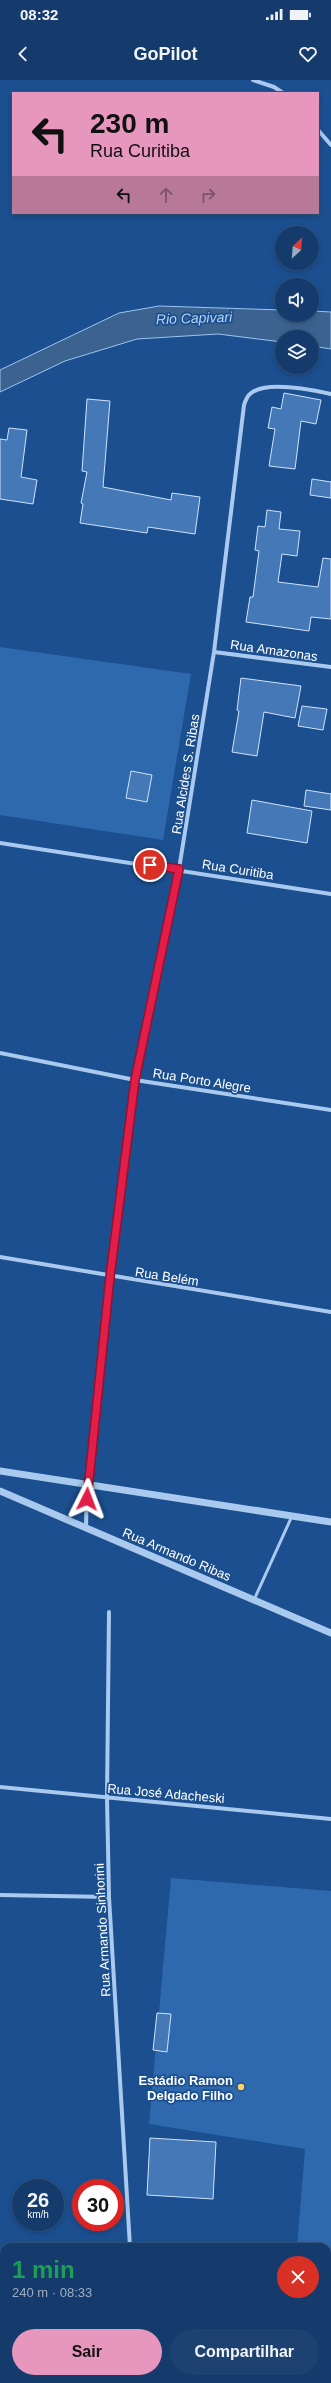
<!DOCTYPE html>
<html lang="pt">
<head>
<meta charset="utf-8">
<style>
	:root { --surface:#143b6b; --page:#1d4271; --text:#f1f3f6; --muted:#9dadc1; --line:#33557e; --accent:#e797bd }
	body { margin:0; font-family:Arial,sans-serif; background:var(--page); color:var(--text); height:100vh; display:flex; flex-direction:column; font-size:15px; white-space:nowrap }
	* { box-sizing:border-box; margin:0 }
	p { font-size:13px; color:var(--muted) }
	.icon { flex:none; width:22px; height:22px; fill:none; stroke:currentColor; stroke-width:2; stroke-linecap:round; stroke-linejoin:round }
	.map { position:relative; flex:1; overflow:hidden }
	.sheet { position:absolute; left:0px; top:2163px; width:331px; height:140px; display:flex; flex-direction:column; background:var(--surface); border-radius:12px 12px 0 0; box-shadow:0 2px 6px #0003,0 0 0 1px var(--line) }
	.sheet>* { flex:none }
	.top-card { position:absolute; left:12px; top:12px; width:307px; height:122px; border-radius:0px; box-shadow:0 2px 6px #0003,0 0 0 1px var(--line); background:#e797bd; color:#111; overflow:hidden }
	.needle { width:26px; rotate:26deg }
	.controls { position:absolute; left:275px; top:146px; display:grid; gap:8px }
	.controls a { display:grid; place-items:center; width:44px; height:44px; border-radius:50%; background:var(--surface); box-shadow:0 2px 6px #0003,0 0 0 1px var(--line); font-size:20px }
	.speed { position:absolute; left:12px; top:2099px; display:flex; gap:8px; font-size:20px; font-weight:700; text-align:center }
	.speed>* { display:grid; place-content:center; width:52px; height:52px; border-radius:50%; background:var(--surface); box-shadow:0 2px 6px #0003,0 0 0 1px var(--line); line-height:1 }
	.speed small { font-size:10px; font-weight:400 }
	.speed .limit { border:6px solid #d22; background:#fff; color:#111 }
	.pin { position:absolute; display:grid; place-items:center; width:34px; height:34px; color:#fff; margin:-17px; border:2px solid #fff; border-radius:50%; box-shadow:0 1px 4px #0007 }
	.me { position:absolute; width:44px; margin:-22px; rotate:3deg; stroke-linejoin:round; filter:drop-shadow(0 0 3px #0008) }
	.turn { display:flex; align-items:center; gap:14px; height:84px; padding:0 12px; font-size:18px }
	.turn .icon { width:52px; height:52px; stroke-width:2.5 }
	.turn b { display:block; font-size:28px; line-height:34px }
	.lanes { display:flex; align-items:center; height:38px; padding:0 12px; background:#0003; justify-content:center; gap:20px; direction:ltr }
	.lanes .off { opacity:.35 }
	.round { display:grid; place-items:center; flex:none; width:42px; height:42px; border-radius:21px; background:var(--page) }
	.head { display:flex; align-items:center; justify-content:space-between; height:68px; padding:0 12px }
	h1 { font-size:24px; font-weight:700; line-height:30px; color:#1e9e55 }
	.action { display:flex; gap:8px; margin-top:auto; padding:8px 12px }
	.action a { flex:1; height:46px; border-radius:24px; background:var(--accent); color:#111; font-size:16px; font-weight:700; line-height:46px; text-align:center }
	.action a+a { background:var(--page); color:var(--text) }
	.status { display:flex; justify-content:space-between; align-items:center; height:28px; padding:0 20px; background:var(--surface); direction:ltr }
	.status svg { height:11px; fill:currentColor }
	header { display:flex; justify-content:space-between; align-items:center; height:52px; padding:0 12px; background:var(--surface); font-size:18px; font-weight:700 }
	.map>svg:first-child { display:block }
	.green { fill:#2e69ad }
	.water { fill:#3c6290; stroke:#9cc4f0 }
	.building { fill:#4478b7; stroke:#cfe3fa }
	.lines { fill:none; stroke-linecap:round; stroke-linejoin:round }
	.service { stroke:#a9c9ee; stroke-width:3 }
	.minor { stroke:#a9c9ee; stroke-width:4 }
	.tertiary { stroke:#a9c9ee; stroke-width:7 }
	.route-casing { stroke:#92132f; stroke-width:10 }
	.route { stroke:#e11d48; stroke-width:7 }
	.poi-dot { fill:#ffd166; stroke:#1b4f8f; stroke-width:1.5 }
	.labels { text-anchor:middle; stroke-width:3.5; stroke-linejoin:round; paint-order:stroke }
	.street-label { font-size:13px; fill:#fff; stroke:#1b4f8f }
	.poi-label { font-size:13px; font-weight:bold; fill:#fff; stroke:#1b4f8f; text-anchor:end }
	.water-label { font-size:14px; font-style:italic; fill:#b5d3f5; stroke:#1b4f8f }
</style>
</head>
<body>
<div class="status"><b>08:32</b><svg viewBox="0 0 49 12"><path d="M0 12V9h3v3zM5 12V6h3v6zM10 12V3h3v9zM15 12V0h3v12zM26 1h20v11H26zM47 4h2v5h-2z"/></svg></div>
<header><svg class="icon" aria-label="back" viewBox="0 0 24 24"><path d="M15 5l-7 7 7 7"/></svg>GoPilot<svg class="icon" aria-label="heart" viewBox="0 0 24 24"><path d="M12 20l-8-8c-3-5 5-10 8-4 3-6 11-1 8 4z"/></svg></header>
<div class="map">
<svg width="331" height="2303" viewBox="0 0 331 2303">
	<rect width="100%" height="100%" fill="#1b4f8f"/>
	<path class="green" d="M 0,567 L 191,594 L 163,760 L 0,735 Z
		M 171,1798 L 331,1811 L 331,2177 L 327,2177 L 327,2167 L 297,2167 L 305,2069 L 149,2044 Z"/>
	<path class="water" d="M 159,226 L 282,230 L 282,235 L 312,235 L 312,231 L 331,232 L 331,269 L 312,266 L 312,257 L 282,257 L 282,262 L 218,254 L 137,259 L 65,281 L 0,312 L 0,290 L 119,233 Z"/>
	<path class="building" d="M 284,313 L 321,320 L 316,344 L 301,341 L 295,389 L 269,386 L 275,349 L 268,348 L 272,327 L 281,329 Z
		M 87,319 L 110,321 L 103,407 L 171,420 L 172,413 L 200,417 L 195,454 L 148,447 L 147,453 L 80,443 L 83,424 L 81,423 L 87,392 L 82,391 Z
		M 9,348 L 27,350 L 21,397 L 37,400 L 33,424 L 0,419 L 0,359 L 7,360 Z
		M 312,399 L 331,402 L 331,418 L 310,415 Z
		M 267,430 L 281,432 L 279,449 L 300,451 L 297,476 L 282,474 L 278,502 L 318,507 L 323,478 L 331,479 L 331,539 L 311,537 L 309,551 L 246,542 L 250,517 L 253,517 L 259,471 L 255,470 L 258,446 L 265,447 Z
		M 241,598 L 301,606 L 295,638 L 264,632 L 257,676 L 232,672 L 239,631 L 237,630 Z
		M 302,626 L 327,629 L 323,650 L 298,646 Z
		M 131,691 L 152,695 L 147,722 L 126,718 Z
		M 306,710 L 331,714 L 331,730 L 304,726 Z
		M 252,720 L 312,731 L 307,763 L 247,753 Z
		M 157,1933 L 171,1934 L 167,1972 L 153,1970 Z
		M 150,2058 L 216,2062 L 213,2119 L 147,2115 Z"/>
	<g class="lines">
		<path class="service" d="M 254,1520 L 292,1436"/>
		<path class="minor" d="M 253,0 L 274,7 L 283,13
			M 318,50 L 331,65
			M 214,572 L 331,587
			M 0,763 L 331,814
			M 0,973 L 135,1000 L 331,1030
			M 0,1177 L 331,1232
			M 86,1448 L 87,1404 L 135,1000 L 179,789 L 214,572 L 244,325 C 245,322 247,316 250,314 C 265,300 313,310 331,314
			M 109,1532 L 107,1718 L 109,1817 L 130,2167
			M 0,1707 L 331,1739
			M 0,1815 L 109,1817
			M 327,2205 L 331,2205
			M 0,2210 L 4,2210
			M 118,2303 L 119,2299"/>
		<path class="tertiary" d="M 0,1391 L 331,1442
			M 0,1411 L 331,1553"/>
	</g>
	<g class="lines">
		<defs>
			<path id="route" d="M 87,1419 L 110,1197 L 135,1000 L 179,789 L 150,785"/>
		</defs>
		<use href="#route" class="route-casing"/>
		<use href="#route" class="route"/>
	</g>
	<circle class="poi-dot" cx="241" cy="2007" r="4"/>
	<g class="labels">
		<g class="street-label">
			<text transform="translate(274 570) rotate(8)" y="5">Rua Amazonas</text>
			<text transform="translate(185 694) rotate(-81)" y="5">Rua Alcides S. Ribas</text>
			<text transform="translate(238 789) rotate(9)" y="5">Rua Curitiba</text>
			<text transform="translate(202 1000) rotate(9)" y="5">Rua Porto Alegre</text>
			<text transform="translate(167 1196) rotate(9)" y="5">Rua Belém</text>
			<text transform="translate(177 1474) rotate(23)" y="5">Rua Armando Ribas</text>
			<text transform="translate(166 1713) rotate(5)" y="5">Rua José Adacheski</text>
			<text transform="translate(102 1850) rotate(-93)" y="5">Rua Armando Sinhorini</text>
		</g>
		<g class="poi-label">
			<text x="233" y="2005">Estádio Ramon<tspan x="233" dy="15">Delgado Filho</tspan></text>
		</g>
		<g class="water-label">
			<text transform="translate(194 238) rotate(-2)" y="5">Rio Capivari</text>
		</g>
	</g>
</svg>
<div class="controls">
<a><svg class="needle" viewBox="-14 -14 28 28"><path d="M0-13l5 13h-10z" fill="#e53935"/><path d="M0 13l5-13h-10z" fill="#9dadc1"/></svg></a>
<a><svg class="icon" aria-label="sound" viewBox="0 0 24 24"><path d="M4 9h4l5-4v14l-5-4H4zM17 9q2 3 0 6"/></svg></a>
<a><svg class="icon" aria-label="layers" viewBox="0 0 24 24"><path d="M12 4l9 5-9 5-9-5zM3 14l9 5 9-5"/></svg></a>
</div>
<div class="speed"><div>26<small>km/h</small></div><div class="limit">30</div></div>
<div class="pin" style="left:150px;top:785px;background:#d93025"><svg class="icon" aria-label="arrive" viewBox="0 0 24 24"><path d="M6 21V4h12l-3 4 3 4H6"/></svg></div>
<svg class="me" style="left:87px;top:1419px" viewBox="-20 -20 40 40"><path d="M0-17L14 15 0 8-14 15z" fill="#e11d48" stroke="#fff" stroke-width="4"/></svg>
<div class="top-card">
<div class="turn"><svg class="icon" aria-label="left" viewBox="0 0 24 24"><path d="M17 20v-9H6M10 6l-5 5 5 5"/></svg><div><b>230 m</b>Rua Curitiba</div></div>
<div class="lanes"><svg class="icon" aria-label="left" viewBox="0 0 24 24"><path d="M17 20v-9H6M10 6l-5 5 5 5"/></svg><svg class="icon off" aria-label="ahead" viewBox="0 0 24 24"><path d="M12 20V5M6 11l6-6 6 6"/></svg><svg class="icon off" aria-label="right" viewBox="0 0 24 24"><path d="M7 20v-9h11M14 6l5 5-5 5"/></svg></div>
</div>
<section class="sheet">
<div class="head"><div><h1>1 min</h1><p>240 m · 08:33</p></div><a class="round" style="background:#d93025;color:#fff"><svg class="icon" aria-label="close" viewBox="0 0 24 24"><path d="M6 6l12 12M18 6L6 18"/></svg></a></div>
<div class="action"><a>Sair</a><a>Compartilhar</a></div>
</section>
</div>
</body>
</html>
